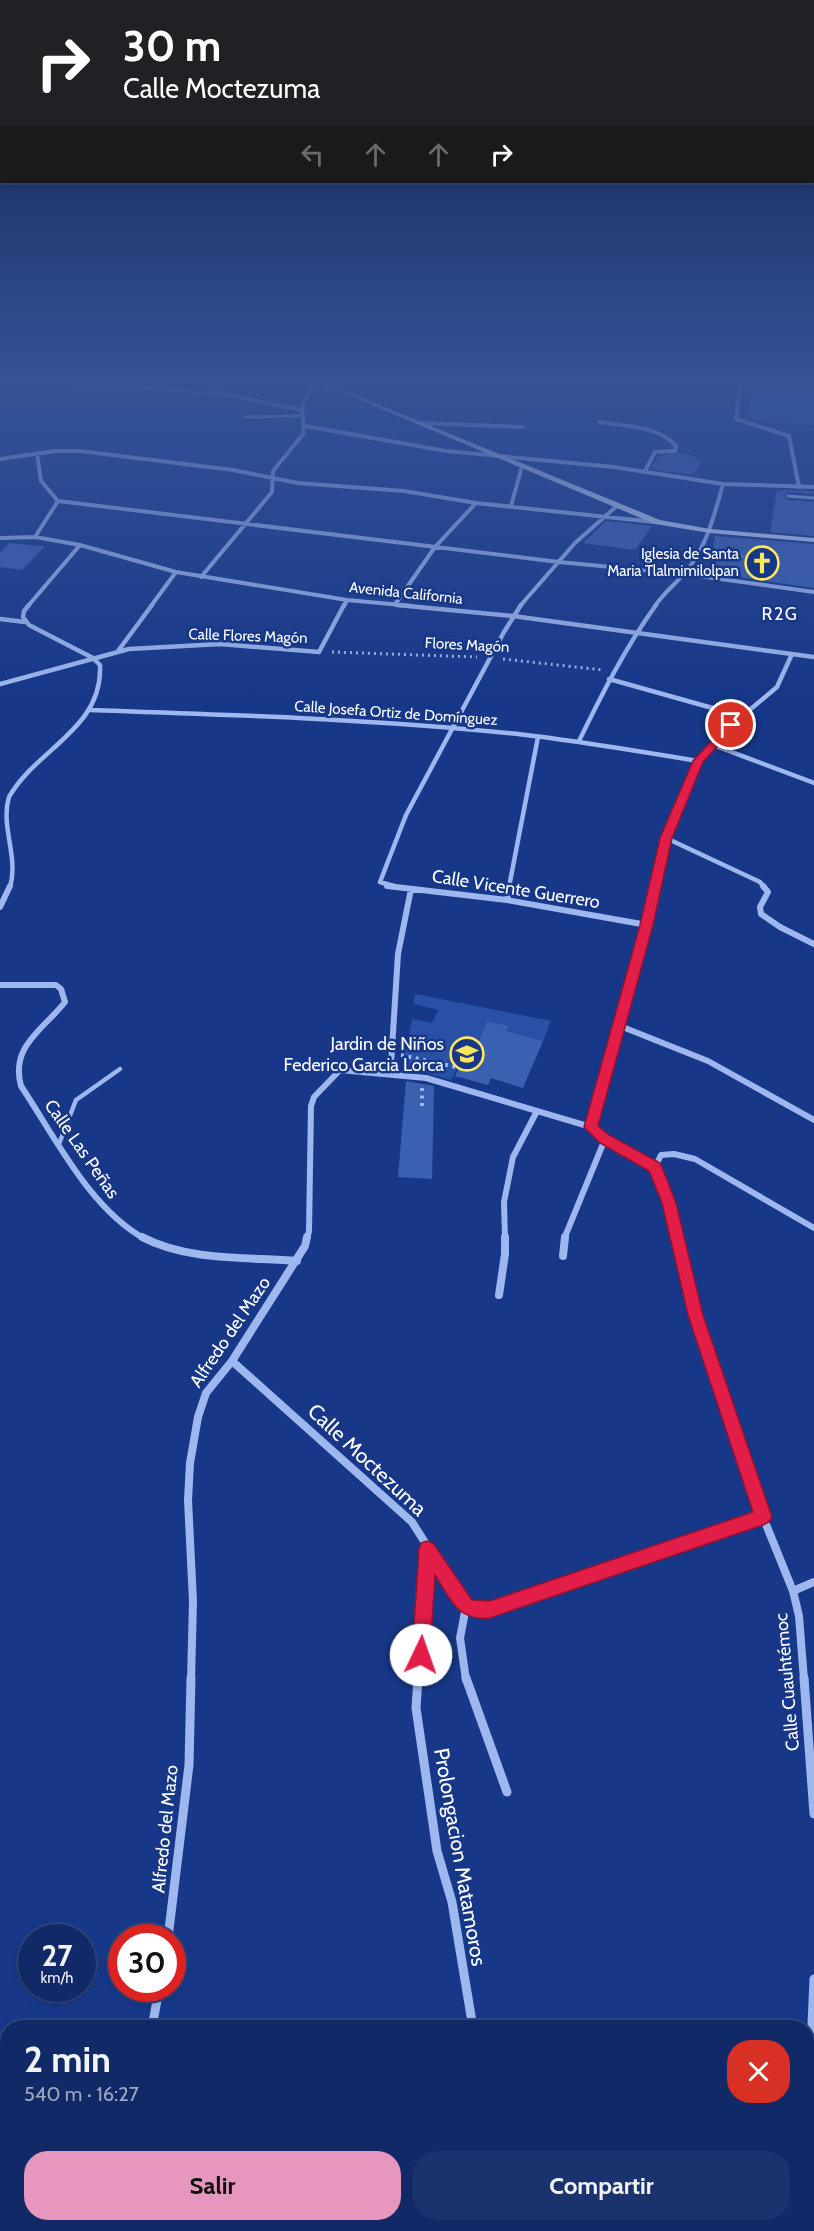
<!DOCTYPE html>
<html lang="es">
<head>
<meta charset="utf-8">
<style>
	:root { --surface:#112a67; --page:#1a326d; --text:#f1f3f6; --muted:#9ca7c0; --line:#30467b; --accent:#e797bd }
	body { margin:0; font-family:Cabin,sans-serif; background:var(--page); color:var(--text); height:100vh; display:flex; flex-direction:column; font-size:22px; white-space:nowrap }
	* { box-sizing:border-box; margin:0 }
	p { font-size:20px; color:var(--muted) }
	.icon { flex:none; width:33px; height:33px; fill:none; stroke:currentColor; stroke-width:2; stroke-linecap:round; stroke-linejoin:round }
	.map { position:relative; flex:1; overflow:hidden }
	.panel { position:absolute; left:0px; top:2020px; width:814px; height:212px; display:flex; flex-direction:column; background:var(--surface); border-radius:24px 24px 0 0; box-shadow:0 3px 9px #0003,0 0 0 2px var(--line) }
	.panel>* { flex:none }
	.guide { position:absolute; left:0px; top:0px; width:814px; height:183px; box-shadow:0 3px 9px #0003,0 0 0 2px var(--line); background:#202124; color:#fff; overflow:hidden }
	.speed { position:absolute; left:18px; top:1924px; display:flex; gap:12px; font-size:30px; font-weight:700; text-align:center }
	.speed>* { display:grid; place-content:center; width:78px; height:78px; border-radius:50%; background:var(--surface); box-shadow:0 3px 9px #0003,0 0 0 2px var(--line); line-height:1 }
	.speed small { font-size:15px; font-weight:400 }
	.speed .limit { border:9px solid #d22; background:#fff; color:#111 }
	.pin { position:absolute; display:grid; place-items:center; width:51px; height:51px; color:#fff; margin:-26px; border:3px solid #fff; border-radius:50%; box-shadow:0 2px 6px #0007 }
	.me { position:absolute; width:66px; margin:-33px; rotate:3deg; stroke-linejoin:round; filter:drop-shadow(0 0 4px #0008) }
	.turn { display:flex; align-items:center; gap:21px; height:126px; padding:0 24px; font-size:27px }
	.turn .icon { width:78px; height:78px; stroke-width:2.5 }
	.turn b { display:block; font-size:42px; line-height:51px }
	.lanes { display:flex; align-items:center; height:57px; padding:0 24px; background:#0003; justify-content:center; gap:30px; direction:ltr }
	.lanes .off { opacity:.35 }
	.round { display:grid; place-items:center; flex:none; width:63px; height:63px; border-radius:24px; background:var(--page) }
	.summary { display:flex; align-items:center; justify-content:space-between; height:102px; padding:0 24px }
	h1 { font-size:36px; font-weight:700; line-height:45px }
	.cta { display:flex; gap:12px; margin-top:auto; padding:12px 24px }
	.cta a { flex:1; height:69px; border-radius:24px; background:var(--accent); color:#111; font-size:24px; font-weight:700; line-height:69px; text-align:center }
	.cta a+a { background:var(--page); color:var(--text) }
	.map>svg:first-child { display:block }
	.green { fill:#2950a7 }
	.building { fill:#3b5fb1 }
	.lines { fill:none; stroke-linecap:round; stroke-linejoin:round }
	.path-far2 { stroke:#9eb7ee; stroke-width:2; stroke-dasharray:1.5 3; stroke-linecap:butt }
	.path-far1 { stroke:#9eb7ee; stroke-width:3; stroke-dasharray:2 4; stroke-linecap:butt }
	.path { stroke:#9eb7ee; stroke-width:4; stroke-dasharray:3 4.5; stroke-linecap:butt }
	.lane-far1 { stroke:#9eb7ee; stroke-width:3 }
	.lane { stroke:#9eb7ee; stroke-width:4.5 }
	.street-far4 { stroke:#9eb7ee; stroke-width:4 }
	.street-far3 { stroke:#9eb7ee; stroke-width:4.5 }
	.street-far2 { stroke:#9eb7ee; stroke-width:6 }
	.street-far1 { stroke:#9eb7ee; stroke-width:8 }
	.street { stroke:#9eb7ee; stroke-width:9 }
	.secondary { fill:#ccd9fa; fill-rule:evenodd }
	.route { fill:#e11d48; stroke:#92132f; stroke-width:1.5 }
	.labels { text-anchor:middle; stroke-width:5; stroke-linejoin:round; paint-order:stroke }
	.far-poi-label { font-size:15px; fill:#fff; stroke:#173889; text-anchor:end }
	.far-street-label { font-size:15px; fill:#fff; stroke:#173889 }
	.far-quarter-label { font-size:18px; letter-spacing:1.5px; fill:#fff; stroke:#173889 }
	.street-label { font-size:18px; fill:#fff; stroke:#173889 }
	.poi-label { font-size:18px; fill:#fff; stroke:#173889; text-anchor:end }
	.near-street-label { font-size:21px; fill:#fff; stroke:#173889 }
</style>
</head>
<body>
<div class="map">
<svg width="814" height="2231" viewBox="0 0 814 2231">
	<rect width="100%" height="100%" fill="#173889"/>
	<path class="green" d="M 752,382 L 814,382 L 814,425 L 747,420 Z
		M 415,994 L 551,1021 L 543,1041 L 506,1031 L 507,1026 L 487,1021 L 477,1044 L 469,1044 L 451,1080 L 408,1068 L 404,1060 L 412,1019 L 432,1023 L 438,1010 L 414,1004 Z"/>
	<path class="building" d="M 678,453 L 691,455 L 702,461 L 692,475 L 651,469 L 658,456 Z
		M 777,490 L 814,491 L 814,494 L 788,492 L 784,496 L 788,500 L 814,502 L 814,536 L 770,532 Z
		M 606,521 L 652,526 L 635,550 L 583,543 Z
		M 715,536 L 814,544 L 814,588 L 710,573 Z
		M 9,543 L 28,545 L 45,546 L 22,570 L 0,567 L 0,553 Z
		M 487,1021 L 508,1026 L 506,1031 L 543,1041 L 523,1088 L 491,1078 L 488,1085 L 455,1076 L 470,1043 L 477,1045 Z
		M 406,1081 L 434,1086 L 432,1179 L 398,1177 Z"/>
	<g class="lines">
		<path class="path-far2" d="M 710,553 L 775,560"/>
		<path class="path-far1" d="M 332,652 L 477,657
			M 503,659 L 603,670"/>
		<path class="path" d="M 401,1055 L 456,1067
			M 422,1088 L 422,1109"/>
		<path class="lane-far1" d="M 245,417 L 303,416
			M 788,496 L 814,498"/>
		<path class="lane" d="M 59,1144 L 76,1100 L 120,1069"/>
		<path class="street-far4" d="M 72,382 L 223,394 L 302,410
			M 741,382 L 736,419 L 789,436 L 799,487
			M 600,422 C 625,426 659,426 676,446 L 675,451 L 655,452 L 645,471
			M 421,423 L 523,427
			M 305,426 L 446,451 L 614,467 L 723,484 L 814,487
			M 0,459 L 55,451 L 80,451 L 233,470 L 298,483 L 404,491 L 476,503 L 654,522
			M 58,501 L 559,562 L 684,574 L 814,592
			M 511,506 L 522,466
			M 35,537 L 58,501 L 41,481 L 37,453
			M 0,538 L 35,537 L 80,545 L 176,572 L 347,600 L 412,606
			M 201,577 L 272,492 L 273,471 L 304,433 L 302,407 L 313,382
			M 396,603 L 435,547 L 476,503
			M 28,606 L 80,545
			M 151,606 L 176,572
			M 344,606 L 347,600
			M 520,606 L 575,543 L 618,505
			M 655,606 C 663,594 673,586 683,575 C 706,550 714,516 723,484"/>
		<path class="street-far3" d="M 397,605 L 513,616 L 814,657
			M 0,619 L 25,622
			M 118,651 L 152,605
			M 609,679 L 741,716
			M 0,684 L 129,649 L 220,644 L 319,652 L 344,605
			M 90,710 C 233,715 376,719 518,734 C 578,741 638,751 698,761
			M 579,741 C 602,694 625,648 656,605
			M 713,745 L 814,783
			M 666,838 L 760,882 L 764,887
			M 10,887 C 19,857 0,826 9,797 C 37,748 103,729 100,665 L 93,658 L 29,625 L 23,617 L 24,611 L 29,605
			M 397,887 L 380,882 L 406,815 L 504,632 L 521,605
			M 509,887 L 538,737
			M 655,887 L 668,832 L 698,761 L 721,734 L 777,687 L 792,654"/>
		<path class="street-far2" d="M 387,886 L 507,900 L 647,925
			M 763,886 L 768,892 L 760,907 L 761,914 L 780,927 L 814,944
			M 507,900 L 510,886
			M 0,907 L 10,886
			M 0,985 L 56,985 L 61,989 L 65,1002 C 43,1030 10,1046 21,1086 C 55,1137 90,1209 145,1239
			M 620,1026 L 708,1061 L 814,1120
			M 393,1073 L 391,1064 L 398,954 L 411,889
			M 591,1127 L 634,974 L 655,886
			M 655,1167 L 661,1155 L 674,1154 L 695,1159 L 814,1228
			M 307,1239 L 309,1231 L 311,1106 L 314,1097 L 340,1070 L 426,1078 L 591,1127 L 605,1139 L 655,1167 L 663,1185 L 677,1239
			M 505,1239 L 504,1202 L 513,1157 L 537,1111
			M 564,1239 L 605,1139"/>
		<path class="street-far1" d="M 142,1237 C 187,1261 247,1257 297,1261
			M 676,1237 L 696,1315 L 763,1517 L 793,1591 L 799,1616 L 804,1680
			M 563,1256 L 565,1237
			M 499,1295 L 505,1254 L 505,1237
			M 232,1361 L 412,1522 L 466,1607 L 478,1610 L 490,1609 L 763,1517
			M 793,1591 L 814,1582
			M 466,1607 L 460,1638 L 466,1680
			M 191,1680 L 193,1601 L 188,1500 L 190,1463 L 198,1417 L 206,1393 L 232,1361 L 305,1246 L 307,1237
			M 418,1680 L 427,1550"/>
		<path class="street" d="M 418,1678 L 416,1708 L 437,1851 L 452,1902 L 473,2028
			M 466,1678 L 507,1792
			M 804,1678 L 814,1814
			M 168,1938 L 189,1765 L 191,1678
			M 152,2028 L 159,1989
			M 807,2139 L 814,1979
			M 493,2224 L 494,2231
			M 98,2231 L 99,2224
			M 797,2231 L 798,2224"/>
		<path class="secondary" d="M 317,382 L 324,382 L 660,520 L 710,529 L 814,538 L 814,542 L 710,533 L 655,524 Z"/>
	</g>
	<linearGradient id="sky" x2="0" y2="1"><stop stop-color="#0d1f4b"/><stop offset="0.55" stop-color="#365397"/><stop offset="1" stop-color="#365397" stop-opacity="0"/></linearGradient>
	<rect width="814" height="694" fill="url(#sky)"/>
	<path class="route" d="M 731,722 L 736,725 L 735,727 L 703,762 L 672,838 L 653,925 L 598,1126 L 609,1135 L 660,1163 L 662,1167 L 676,1203 L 703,1315 L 772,1517 L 769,1522 L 763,1525 L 490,1618 C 457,1621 451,1600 435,1575 L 430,1655 L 428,1661 L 421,1664 L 415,1661 L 412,1655 L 419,1549 L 421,1543 L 427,1541 L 433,1543 L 472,1600 L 490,1601 L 753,1512 L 688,1315 L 662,1203 L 649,1171 L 600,1143 L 584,1127 L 640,925 L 660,838 L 693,761 L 728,723 Z"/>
	<defs>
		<symbol id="church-ring" viewBox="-11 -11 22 22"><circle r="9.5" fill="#173889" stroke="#ffe75c" stroke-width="1.5"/><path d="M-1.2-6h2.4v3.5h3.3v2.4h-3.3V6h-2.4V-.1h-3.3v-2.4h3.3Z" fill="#ffe75c"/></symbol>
		<symbol id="school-ring" viewBox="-11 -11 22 22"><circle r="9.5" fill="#173889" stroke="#ffe75c" stroke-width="1.5"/><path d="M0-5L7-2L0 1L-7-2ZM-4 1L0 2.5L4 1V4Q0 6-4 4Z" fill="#ffe75c"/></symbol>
	</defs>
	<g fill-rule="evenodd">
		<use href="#church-ring" x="743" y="544" width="38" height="38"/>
		<use href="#school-ring" x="448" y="1035" width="38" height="38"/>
	</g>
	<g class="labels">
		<g class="far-poi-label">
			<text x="739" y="559">Iglesia de Santa<tspan x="739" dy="17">Maria Tlalmimilolpan</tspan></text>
		</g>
		<g class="far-street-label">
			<text transform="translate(406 593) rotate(6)" y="5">Avenida California</text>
			<text transform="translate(248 636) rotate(2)" y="5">Calle Flores Magón</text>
			<text transform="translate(467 645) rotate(3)" y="5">Flores Magón</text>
			<text transform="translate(396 713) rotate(4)" y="5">Calle Josefa Ortiz de Domínguez</text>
		</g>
		<g class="far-quarter-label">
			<text x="780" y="620">R2G</text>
		</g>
		<g class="street-label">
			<text transform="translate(516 889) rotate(9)" y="6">Calle Vicente Guerrero</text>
			<text transform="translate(82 1149) rotate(55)" y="6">Calle Las Peñas</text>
			<text transform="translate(230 1332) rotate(-56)" y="6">Alfredo del Mazo</text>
			<text transform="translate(787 1682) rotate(-95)" y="6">Calle Cuauhtémoc</text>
			<text transform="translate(165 1829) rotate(-84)" y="6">Alfredo del Mazo</text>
		</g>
		<g class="poi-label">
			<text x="444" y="1050">Jardin de Niños<tspan x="444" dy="21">Federico Garcia Lorca</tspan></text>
		</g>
		<g class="near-street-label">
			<text transform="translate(367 1460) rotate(43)" y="7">Calle Moctezuma</text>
			<text transform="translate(460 1857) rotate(80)" y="7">Prolongacion Matamoros</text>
		</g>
	</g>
</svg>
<div class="speed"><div>27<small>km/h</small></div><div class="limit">30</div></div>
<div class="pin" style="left:731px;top:725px;background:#d93025"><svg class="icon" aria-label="arrive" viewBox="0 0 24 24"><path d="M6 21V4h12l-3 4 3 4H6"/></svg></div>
<svg class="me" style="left:421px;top:1655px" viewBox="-20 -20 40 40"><circle r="19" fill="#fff"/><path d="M0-13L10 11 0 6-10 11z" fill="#e11d48"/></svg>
<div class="guide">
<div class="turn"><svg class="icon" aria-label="right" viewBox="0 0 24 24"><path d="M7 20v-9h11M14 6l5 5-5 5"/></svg><div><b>30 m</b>Calle Moctezuma</div></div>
<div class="lanes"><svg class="icon off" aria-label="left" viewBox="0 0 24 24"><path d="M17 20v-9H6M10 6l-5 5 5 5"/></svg><svg class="icon off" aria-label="ahead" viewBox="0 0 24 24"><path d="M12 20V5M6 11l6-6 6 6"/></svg><svg class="icon off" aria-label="ahead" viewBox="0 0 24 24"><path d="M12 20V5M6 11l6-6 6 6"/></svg><svg class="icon" aria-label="right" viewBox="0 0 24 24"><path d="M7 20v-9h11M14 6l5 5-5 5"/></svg></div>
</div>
<section class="panel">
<div class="summary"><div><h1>2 min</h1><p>540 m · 16:27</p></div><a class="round" style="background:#d93025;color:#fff"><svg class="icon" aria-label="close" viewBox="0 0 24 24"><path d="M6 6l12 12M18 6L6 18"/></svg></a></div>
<div class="cta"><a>Salir</a><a>Compartir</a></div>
</section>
</div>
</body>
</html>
